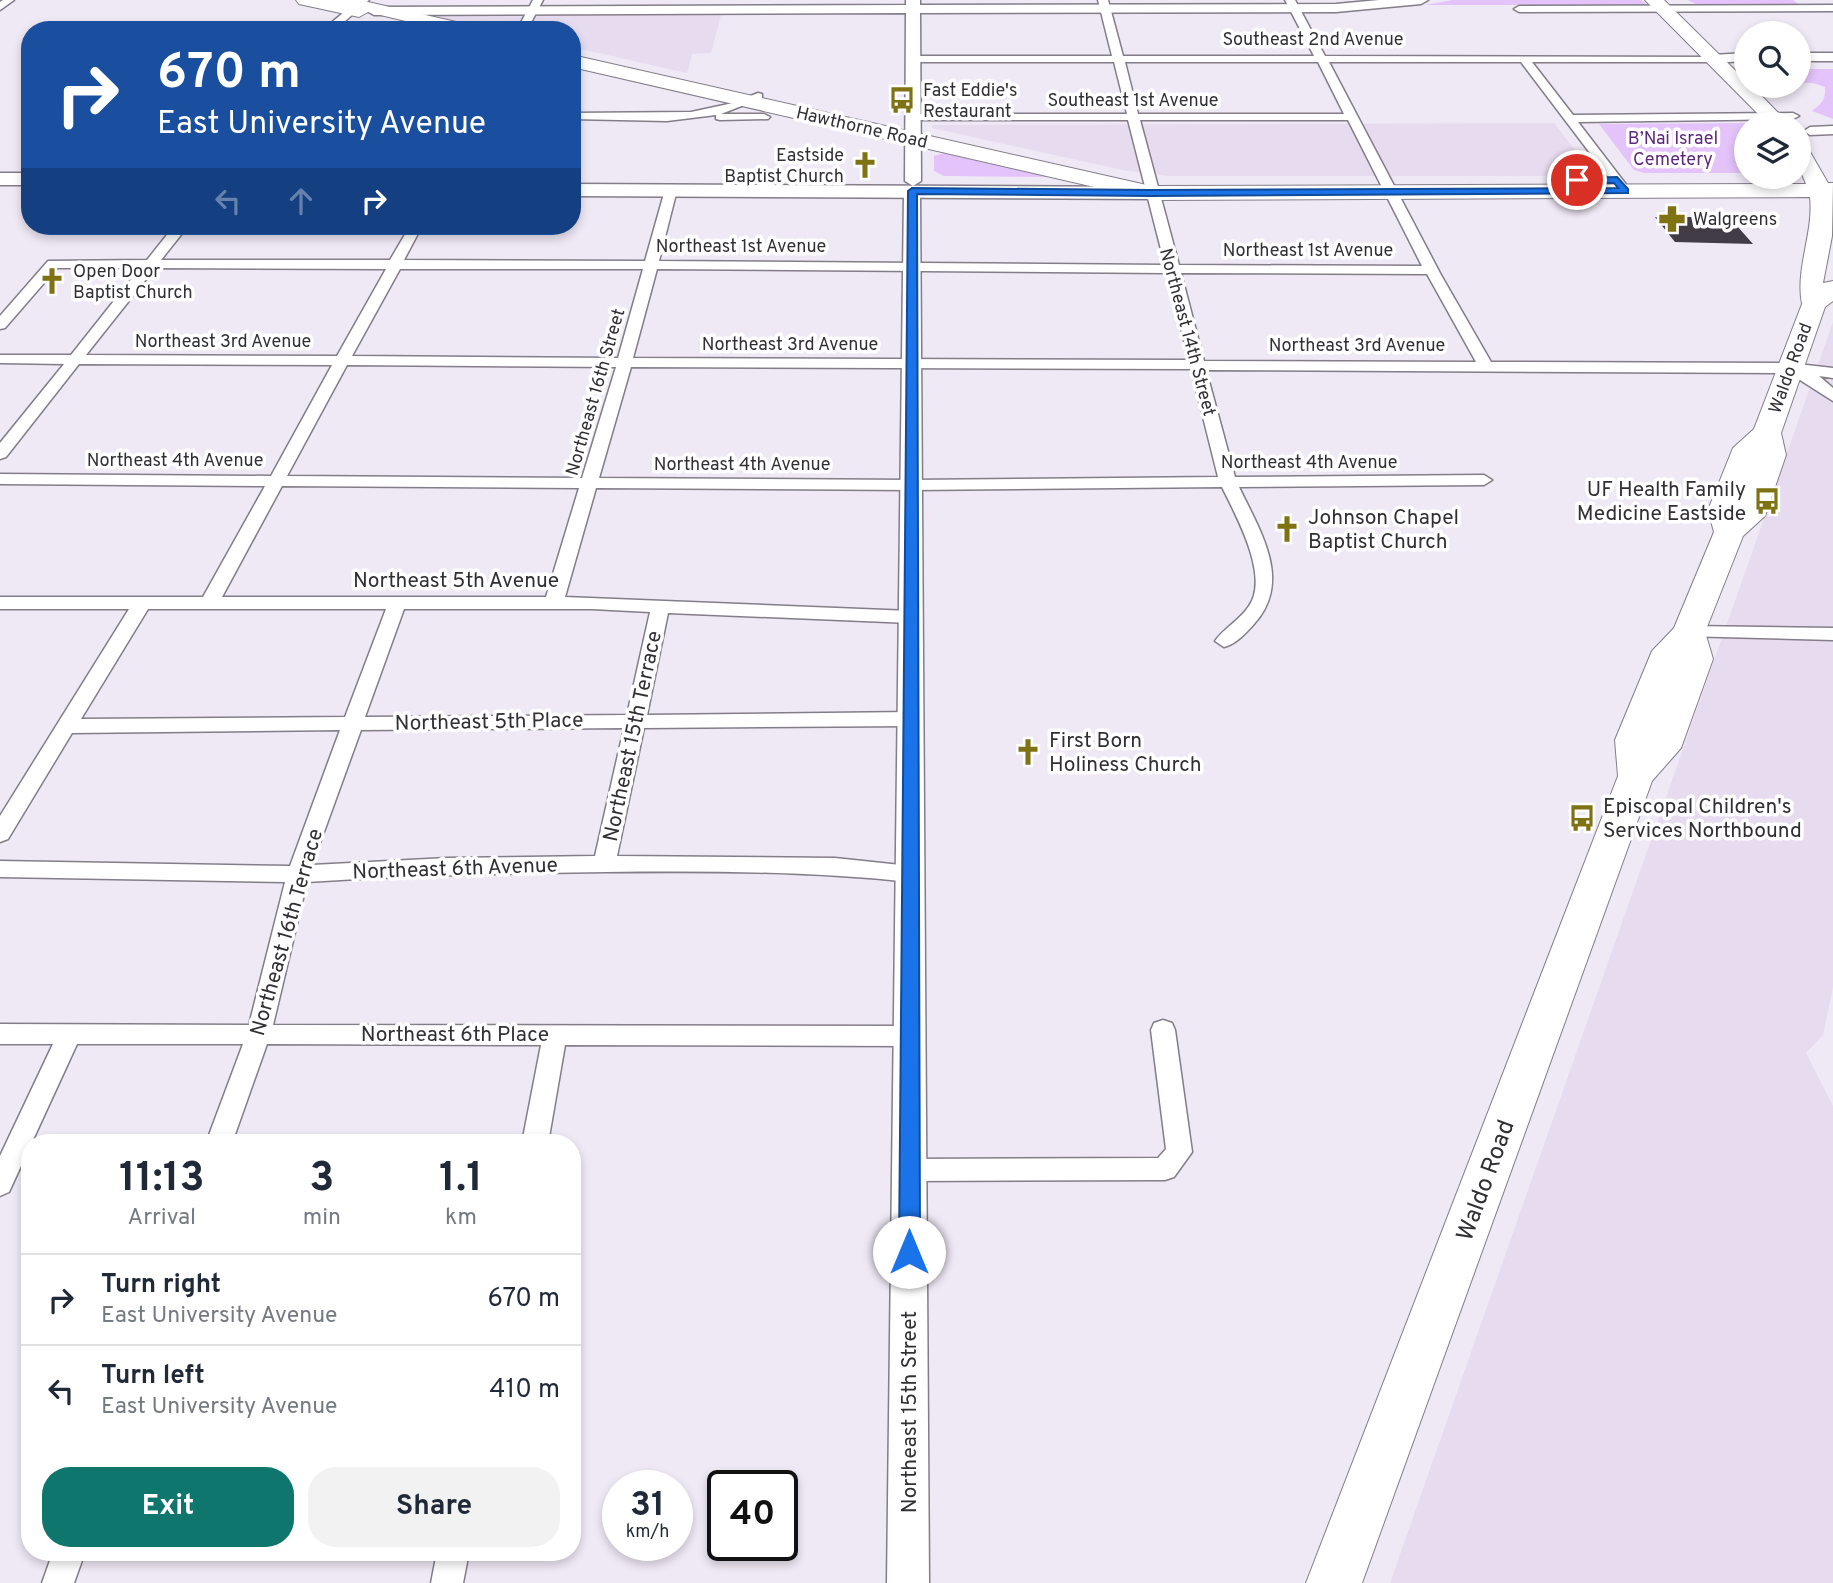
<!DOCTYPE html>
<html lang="en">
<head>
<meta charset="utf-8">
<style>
	:root { --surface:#fff; --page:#f2f2f3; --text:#1f2937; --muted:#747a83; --line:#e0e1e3; --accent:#0f766e }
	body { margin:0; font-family:Overpass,sans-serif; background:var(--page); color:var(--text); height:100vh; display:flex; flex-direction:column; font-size:26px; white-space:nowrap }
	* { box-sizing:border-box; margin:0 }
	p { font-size:23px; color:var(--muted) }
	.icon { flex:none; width:38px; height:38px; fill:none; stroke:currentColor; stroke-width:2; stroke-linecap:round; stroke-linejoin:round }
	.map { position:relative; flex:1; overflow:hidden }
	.side { position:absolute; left:21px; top:1134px; width:560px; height:427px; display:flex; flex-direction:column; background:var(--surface); border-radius:28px; box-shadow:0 4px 10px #0003 }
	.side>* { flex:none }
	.banner { position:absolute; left:21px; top:21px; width:560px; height:214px; border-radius:28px; box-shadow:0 4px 10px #0003; background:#1a4fa0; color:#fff; overflow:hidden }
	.buttons { position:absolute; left:1734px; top:21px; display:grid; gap:14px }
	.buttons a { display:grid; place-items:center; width:77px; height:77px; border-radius:50%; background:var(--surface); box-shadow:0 4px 10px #0003; font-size:35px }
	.speed { position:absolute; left:602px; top:1470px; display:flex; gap:14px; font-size:35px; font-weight:700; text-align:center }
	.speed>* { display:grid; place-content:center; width:91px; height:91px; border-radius:50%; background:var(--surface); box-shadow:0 4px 10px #0003; line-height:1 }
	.speed small { font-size:18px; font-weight:400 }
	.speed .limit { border:4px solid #111; border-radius:10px; background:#fff; color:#111 }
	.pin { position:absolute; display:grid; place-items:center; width:60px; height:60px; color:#fff; margin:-30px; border:4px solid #fff; border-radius:50%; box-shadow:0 2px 7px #0007 }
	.me { position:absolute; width:77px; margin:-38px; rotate:0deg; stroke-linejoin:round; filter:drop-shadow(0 0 5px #0008) }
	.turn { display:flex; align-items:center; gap:24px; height:147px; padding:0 21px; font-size:32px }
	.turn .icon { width:91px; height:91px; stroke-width:2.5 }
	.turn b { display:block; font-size:49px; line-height:60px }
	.lanes { display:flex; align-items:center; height:66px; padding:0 21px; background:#0003; justify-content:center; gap:35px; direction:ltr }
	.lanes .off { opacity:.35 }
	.eta { display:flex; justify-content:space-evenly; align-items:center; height:119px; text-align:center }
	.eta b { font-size:42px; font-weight:700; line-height:49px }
	.cta { display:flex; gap:14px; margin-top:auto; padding:14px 21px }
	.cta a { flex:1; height:80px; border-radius:28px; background:var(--accent); color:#fff; font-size:28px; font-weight:700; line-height:80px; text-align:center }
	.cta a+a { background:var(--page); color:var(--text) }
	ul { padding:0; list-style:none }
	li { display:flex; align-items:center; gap:21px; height:91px; padding:0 21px; border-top:2px solid var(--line) }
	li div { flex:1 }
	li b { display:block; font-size:26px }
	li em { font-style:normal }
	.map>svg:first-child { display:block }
	.built { fill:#e7dbef }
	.green { fill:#e4c3fb }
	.building { fill:#413c45 }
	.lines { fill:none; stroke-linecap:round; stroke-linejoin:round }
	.minor-casing { stroke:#837d88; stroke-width:3 }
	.tertiary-casing { stroke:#837d88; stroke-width:3 }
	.primary-casing { stroke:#837d88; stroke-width:3 }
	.trunk-casing { stroke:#837d88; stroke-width:2 }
	.minor { fill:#fff; fill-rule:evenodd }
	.tertiary { fill:#fff; fill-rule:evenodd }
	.primary { fill:#fff; fill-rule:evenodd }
	.trunk { fill:#fff; fill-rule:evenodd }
	.route { fill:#1a73e8; stroke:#114b97; stroke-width:2 }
	.labels { text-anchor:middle; stroke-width:7; stroke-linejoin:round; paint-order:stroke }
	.far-street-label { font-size:18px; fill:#312f33; stroke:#fff }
	.far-poi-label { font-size:18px; fill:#312f33; stroke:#fff; text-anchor:start }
	.far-park-label { font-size:18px; fill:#5c2879; stroke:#fff }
	.poi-label { font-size:21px; fill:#312f33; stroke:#fff; text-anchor:start }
	.street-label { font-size:21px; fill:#312f33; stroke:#fff }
	.near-street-label { font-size:24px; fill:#312f33; stroke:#fff }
</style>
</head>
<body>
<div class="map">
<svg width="1833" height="1583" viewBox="0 0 1833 1583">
	<rect width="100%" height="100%" fill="#efe8f5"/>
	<path class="built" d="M 721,15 L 711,53 L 692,54 L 687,73 L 572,47 L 572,30 L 495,30 L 433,16 Z
		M 1554,123 L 1595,176 L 1169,176 L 1122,170 L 932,128 L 932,125 Z
		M 1833,322 L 1833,987 L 1823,1035 L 1806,1053 L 1833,1106 L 1833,1583 L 1390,1583 Z"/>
	<path class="green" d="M 1453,0 L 1641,0 L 1647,5 L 1425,5 Z
		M 1688,0 L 1793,0 L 1802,7 L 1699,6 Z
		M 1799,69 L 1833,69 L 1833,119 L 1812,111 C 1822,104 1826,99 1825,87 L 1813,83 L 1799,83 Z
		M 1745,123 L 1746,173 L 1644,173 L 1634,170 L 1599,124 Z
		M 944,153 L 1049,177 L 944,176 L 934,171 L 934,156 Z"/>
	<path class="building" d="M 1655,217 L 1729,217 L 1753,244 L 1675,242 Z"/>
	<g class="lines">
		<defs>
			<path id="minor" d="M 3,0 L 14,0 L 0,10 L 0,2 Z
				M 358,0 L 369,0 L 335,30 L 323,30 Z
				M 533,0 L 543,0 L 527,30 L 517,30 Z
				M 1098,0 L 1108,0 L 1123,56 L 1314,56 L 1285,0 L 1295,0 L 1325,56 L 1717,57 L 1718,59 L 1713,62 L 1532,62 L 1573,115 L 1793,113 L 1799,116 L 1793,119 L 1578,122 L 1631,191 L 1625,195 L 1621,194 L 1521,62 L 1329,62 L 1441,275 L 1491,362 L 1789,363 L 1833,368 L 1833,378 L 1819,376 L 1833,388 L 1833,401 L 1789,373 L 1206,370 L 1235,477 L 1484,475 L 1492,480 L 1484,485 L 1239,487 C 1260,531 1293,581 1254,624 C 1246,633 1236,644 1224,647 L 1215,641 C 1224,628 1240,620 1249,606 C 1270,576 1236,516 1222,487 L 912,490 L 596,488 L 565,597 L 911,611 L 920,617 L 911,623 L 668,613 L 647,715 L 911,712 L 918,714 L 921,719 L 918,724 L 911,726 L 644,728 L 617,856 L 835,858 L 910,866 L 918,868 L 921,874 L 918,880 L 910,882 C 809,871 708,871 606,872 C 506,873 407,876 307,882 L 273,1025 L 910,1026 L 919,1029 L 922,1036 L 919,1043 L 910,1046 L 565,1045 L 548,1143 L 522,1143 L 541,1045 L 267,1044 L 232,1143 L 206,1143 L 243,1044 L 77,1044 L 9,1192 L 0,1196 L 0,1156 L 53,1044 L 0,1044 L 0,1024 L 249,1025 L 285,882 L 0,877 L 0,861 L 290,866 L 340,730 L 72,733 L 8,839 L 0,842 L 0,816 L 129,609 L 0,609 L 0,597 L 203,597 L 265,486 L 0,484 L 0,474 L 271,476 L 332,365 L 79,364 L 6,457 L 0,459 L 0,443 L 64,364 L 0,363 L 0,355 L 71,355 L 140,268 L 57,268 L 5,328 L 0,329 L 0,316 L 48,261 L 147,260 L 174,226 L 188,226 L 161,260 L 390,260 L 410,226 L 422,226 L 404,260 L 645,261 L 665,190 L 671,186 L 677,190 L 659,261 L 1165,265 L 1128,120 L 913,120 L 907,117 L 913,114 L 1127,114 L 1114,62 L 913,62 L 908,59 L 913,56 L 1112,56 ZM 1125,62 L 1318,62 L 1344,114 L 1138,114 ZM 1140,120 L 1348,120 L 1422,266 L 1179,265 ZM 155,268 L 386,269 L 337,356 L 86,355 ZM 400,269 L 643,269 L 618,358 L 352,356 ZM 657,269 L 1167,273 L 1189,360 L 633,358 ZM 1181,273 L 1427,274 L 1476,362 L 1204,361 ZM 347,365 L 616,367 L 582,478 L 287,476 ZM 631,367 L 1191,369 L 1218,477 L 912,480 L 599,478 ZM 282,486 L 579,488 L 546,597 L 222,597 ZM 148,609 L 386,609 L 345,717 L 81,719 ZM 404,609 L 592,609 L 650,612 L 627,715 L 365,717 ZM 624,728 L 595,856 L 447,858 L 312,865 L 361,730 Z
				M 1833,5 L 1833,11 L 1519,12 L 1514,9 L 1519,6 Z
				M 758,93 L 762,94 L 762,98 L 721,114 L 764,114 L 770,117 L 768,119 L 720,120 L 716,119 L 716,115 L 667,121 L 572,119 L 572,113 L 691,112 L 733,103 Z
				M 1833,126 L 1833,134 L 1810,135 L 1804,131 L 1810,127 Z
				M 1689,626 L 1833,628 L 1833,640 L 1682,636 L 1680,632 Z
				M 1163,1020 L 1172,1023 L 1175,1030 L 1192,1152 L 1174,1177 L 1165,1180 L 909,1181 L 900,1178 L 896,1170 L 900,1162 L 909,1159 L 1158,1158 L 1166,1149 L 1151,1030 L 1154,1023 Z
				M 53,1552 L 85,1552 L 74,1583 L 42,1583 Z
				M 437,1552 L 469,1552 L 463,1583 L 431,1583 Z"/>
			<path id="tertiary" d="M 906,0 L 920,0 L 920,5 L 1336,4 L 1379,0 L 1428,0 L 1421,4 L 1336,12 L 920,13 L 921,181 L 913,186 L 905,181 L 906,13 L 374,15 L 367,11 L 374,7 L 906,5 Z
				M 1746,53 L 1746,61 L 1713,63 L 1706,59 L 1713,55 Z
				M 1799,53 L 1833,53 L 1833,61 L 1799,61 Z
				M 912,186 L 920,191 L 929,1583 L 887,1583 L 904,191 Z"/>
			<path id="primary" d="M 0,173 L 30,173 L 30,185 L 0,185 Z
				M 572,184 L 1151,187 L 1158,189 L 1162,193 L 1158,197 L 1151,199 L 572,196 Z"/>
			<path id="trunk" d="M 296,0 L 359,0 L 474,26 L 477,30 L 443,30 L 368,12 L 359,17 L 299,4 Z
				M 1645,0 L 1664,0 L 1746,81 L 1746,86 L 1752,86 L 1789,124 L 1768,124 Z
				M 572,55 L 1151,186 L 1806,184 L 1799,167 L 1799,143 L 1806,145 L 1828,183 L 1833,183 L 1832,236 L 1823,283 L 1833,281 L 1833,301 L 1825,307 L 1781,433 L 1786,455 L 1765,516 L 1743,536 L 1705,632 L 1713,659 L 1681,748 L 1652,781 L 1362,1583 L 1306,1583 L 1618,776 L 1615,740 L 1652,651 L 1674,628 L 1714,532 L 1708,510 L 1733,448 L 1754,429 L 1802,304 C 1795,268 1814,233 1810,197 L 1151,200 L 572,67 Z"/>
		</defs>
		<use href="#minor" class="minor-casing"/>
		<use href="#tertiary" class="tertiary-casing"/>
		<use href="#primary" class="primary-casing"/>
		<use href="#trunk" class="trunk-casing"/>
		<use href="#minor" class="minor"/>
		<use href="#tertiary" class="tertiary"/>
		<use href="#primary" class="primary"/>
		<use href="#trunk" class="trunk"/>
	</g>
	<path class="route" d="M 1617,177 L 1628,189 L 1628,193 L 1151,196 L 917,194 L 920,1252 L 916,1259 L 909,1262 L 902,1259 L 899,1252 L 908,191 L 912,188 L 1151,190 L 1618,188 L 1614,183 L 1577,183 L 1572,180 L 1577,178 Z"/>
	<defs>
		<symbol id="bus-bare" viewBox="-9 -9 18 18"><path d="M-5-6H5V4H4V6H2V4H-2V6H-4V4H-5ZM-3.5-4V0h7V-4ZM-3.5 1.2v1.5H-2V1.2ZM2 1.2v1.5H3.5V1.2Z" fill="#7e7213" stroke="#fff" stroke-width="2.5" paint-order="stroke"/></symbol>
		<symbol id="church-bare" viewBox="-9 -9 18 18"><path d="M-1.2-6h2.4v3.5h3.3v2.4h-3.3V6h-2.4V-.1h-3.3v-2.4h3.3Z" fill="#7e7213" stroke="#fff" stroke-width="2.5" paint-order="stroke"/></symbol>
		<symbol id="pharmacy-bare" viewBox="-9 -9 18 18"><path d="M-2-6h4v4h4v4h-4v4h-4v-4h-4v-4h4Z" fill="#7e7213" stroke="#fff" stroke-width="2.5" paint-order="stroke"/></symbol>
	</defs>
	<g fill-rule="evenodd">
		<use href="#bus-bare" x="883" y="81" width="38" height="38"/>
		<use href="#church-bare" x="846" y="146" width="38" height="38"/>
		<use href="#pharmacy-bare" x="1653" y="200" width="38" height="38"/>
		<use href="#church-bare" x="33" y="262" width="38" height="38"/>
		<use href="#bus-bare" x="1748" y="482" width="38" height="38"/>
		<use href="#church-bare" x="1268" y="510" width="38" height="38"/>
		<use href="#church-bare" x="1009" y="733" width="38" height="38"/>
		<use href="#bus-bare" x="1563" y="799" width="38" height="38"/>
	</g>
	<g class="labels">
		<g class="far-street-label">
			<text x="1313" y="45">Southeast 2nd Avenue</text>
			<text x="1133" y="106">Southeast 1st Avenue</text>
			<text transform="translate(862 127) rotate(13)" y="6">Hawthorne Road</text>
			<text x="741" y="252">Northeast 1st Avenue</text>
			<text x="1308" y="256">Northeast 1st Avenue</text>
			<text transform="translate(1188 332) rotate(75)" y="6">Northeast 14th Street</text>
			<text x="223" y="347">Northeast 3rd Avenue</text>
			<text x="790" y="350">Northeast 3rd Avenue</text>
			<text x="1357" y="351">Northeast 3rd Avenue</text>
			<text transform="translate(1790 368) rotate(-70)" y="6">Waldo Road</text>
			<text transform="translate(595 392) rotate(-74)" y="6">Northeast 16th Street</text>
			<text x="175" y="466">Northeast 4th Avenue</text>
			<text x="1309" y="468">Northeast 4th Avenue</text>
			<text x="742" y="470">Northeast 4th Avenue</text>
		</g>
		<g class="far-poi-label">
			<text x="923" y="96">Fast Eddie's<tspan x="923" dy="21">Restaurant</tspan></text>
			<text x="844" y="161" text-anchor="end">Eastside<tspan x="844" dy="21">Baptist Church</tspan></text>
			<text x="1693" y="225">Walgreens</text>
			<text x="73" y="277">Open Door<tspan x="73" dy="21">Baptist Church</tspan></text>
		</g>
		<g class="far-park-label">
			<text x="1673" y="144">B’Nai Israel<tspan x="1673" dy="21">Cemetery</tspan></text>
		</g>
		<g class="poi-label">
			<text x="1746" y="496" text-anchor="end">UF Health Family<tspan x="1746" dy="24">Medicine Eastside</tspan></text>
			<text x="1308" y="524">Johnson Chapel<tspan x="1308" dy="24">Baptist Church</tspan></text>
			<text x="1049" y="747">First Born<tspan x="1049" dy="24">Holiness Church</tspan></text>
			<text x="1603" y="813">Episcopal Children's<tspan x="1603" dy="24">Services Northbound</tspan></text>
		</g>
		<g class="street-label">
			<text x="456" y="587">Northeast 5th Avenue</text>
			<text transform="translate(489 721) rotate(-1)" y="7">Northeast 5th Place</text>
			<text transform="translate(632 736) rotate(-78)" y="7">Northeast 15th Terrace</text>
			<text transform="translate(455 868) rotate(-2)" y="7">Northeast 6th Avenue</text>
			<text transform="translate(286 932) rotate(-74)" y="7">Northeast 16th Terrace</text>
			<text x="455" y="1041">Northeast 6th Place</text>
			<text transform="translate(909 1412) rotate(-90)" y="7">Northeast 15th Street</text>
		</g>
		<g class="near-street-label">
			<text transform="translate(1485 1180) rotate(-70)" y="8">Waldo Road</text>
		</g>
	</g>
</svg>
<div class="buttons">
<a><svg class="icon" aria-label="search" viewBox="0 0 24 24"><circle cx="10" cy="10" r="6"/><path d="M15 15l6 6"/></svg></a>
<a><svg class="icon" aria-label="layers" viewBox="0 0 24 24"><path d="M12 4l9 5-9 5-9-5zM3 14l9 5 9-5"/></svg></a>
</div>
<div class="speed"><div>31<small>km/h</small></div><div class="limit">40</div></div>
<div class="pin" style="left:1577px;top:180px;background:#d93025"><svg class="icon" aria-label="arrive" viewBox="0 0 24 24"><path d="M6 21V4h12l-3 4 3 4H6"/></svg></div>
<svg class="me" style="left:909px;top:1252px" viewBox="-20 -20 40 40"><circle r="19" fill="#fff"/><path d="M0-13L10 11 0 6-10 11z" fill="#1a73e8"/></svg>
<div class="banner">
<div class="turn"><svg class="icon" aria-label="right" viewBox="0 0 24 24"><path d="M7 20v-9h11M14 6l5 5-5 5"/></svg><div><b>670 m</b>East University Avenue</div></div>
<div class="lanes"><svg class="icon off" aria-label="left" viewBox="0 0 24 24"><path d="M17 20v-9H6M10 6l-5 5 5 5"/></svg><svg class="icon off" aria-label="ahead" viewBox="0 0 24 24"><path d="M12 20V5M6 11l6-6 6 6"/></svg><svg class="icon" aria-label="right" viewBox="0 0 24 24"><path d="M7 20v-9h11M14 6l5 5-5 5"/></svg></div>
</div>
<section class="side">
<div class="eta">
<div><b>11:13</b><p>Arrival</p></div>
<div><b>3</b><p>min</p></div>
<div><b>1.1</b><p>km</p></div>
</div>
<ul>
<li><svg class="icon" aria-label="right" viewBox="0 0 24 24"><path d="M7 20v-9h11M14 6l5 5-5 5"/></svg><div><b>Turn right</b><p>East University Avenue</p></div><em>670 m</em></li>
<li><svg class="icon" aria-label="left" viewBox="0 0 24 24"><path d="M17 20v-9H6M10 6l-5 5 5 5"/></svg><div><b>Turn left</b><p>East University Avenue</p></div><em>410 m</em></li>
</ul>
<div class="cta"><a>Exit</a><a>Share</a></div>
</section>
</div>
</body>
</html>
